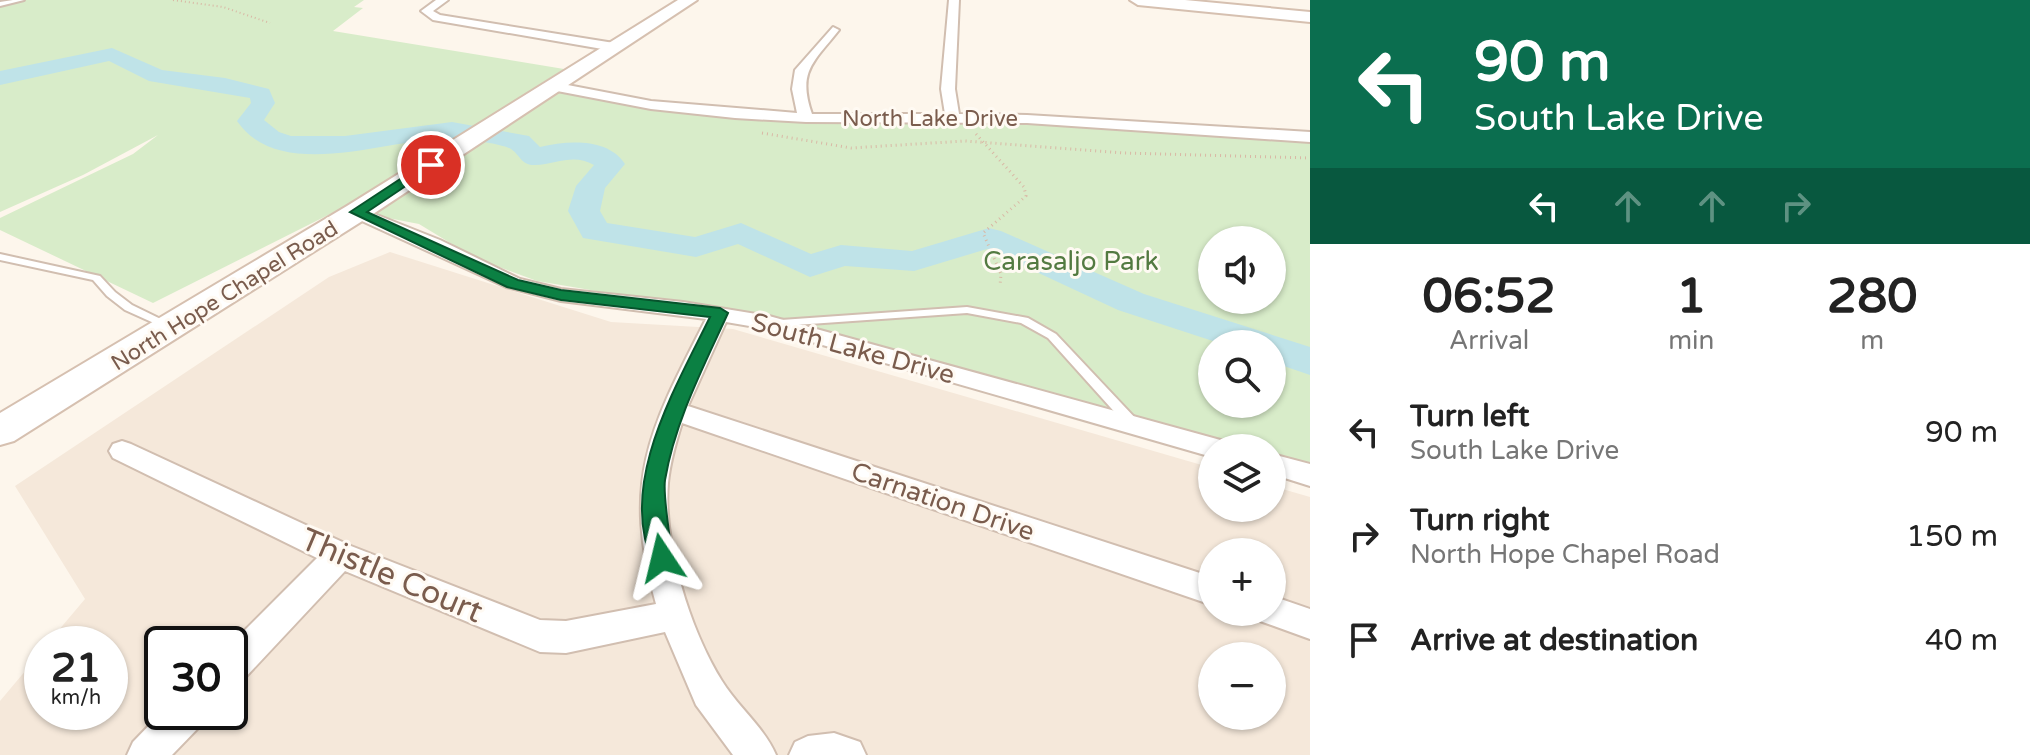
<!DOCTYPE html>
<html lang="en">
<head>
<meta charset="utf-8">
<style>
	:root { --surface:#fff; --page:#f6f6f6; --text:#222; --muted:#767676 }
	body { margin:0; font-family:"Varela Round",sans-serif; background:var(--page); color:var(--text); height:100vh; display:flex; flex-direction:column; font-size:30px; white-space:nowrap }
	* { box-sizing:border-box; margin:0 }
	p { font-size:26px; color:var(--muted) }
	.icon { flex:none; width:44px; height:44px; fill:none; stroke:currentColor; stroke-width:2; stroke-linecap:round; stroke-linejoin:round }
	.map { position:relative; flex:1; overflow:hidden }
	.side { display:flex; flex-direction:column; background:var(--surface); width:720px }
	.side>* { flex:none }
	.top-card { background:#0b6e4f; color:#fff; overflow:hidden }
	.buttons { position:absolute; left:1198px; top:226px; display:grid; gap:16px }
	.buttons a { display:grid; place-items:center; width:88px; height:88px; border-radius:50%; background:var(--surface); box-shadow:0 2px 6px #0004; font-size:40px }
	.speed { position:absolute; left:24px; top:626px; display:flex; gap:16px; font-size:40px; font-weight:700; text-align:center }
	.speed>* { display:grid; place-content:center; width:104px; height:104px; border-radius:50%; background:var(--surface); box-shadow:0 2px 6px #0004; line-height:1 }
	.speed small { font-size:20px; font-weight:400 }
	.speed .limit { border:4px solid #111; border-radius:12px; background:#fff; color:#111 }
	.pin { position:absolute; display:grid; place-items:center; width:68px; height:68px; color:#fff; margin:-34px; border:4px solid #fff; border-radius:50%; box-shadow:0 2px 8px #0007 }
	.me { position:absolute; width:88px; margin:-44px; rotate:350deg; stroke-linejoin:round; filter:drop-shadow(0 0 6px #0008) }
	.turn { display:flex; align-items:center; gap:28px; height:168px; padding:0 32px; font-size:36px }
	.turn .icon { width:104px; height:104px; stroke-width:2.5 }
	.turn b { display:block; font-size:56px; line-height:68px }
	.lanes { display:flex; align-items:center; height:76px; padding:0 32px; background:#0003; justify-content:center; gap:40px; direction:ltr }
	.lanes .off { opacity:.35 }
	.eta { display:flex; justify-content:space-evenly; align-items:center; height:136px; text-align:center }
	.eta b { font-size:48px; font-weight:700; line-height:56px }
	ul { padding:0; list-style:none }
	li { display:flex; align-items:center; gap:24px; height:104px; padding:0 32px }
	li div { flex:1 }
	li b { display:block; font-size:30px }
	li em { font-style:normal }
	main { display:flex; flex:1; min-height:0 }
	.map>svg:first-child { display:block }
	.residential { fill:#f5e8da; fill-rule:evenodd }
	.green { fill:#d8ecc9; fill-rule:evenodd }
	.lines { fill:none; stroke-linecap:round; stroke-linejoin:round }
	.river { fill:#bfe3e8; fill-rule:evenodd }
	.lane-casing { stroke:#d1beb0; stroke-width:4 }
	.street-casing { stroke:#d1beb0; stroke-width:4 }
	.secondary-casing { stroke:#d6c0b0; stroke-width:4 }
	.path-far2 { stroke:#d9b8a5; stroke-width:2; stroke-dasharray:1 3; stroke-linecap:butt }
	.path-far1 { stroke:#d9b8a5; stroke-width:3; stroke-dasharray:1 4; stroke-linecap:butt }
	.path { stroke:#d9b8a5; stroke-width:4; stroke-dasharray:2 6; stroke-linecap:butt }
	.lane { fill:#fff; fill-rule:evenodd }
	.street { fill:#fff; fill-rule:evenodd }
	.secondary { fill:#fff; fill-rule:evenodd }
	.route { fill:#0b8043; stroke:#07532c; stroke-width:2 }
	.labels { text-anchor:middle; stroke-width:6; stroke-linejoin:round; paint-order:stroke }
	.far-street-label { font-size:22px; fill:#7a5c4d; stroke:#fffaf3 }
	.park-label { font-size:26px; fill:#537a41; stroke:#fffaf3 }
	.street-label { font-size:26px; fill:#7a5c4d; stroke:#fffaf3 }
	.near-street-label { font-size:32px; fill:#7a5c4d; stroke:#fffaf3 }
</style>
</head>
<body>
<main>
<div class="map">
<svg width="1310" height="755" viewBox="0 0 1310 755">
	<rect width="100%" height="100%" fill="#fdf6ec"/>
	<path class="residential" d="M 390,252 L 611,322 L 733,329 L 1212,468 L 1212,508 L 1272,508 L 1272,486 L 1310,497 L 1310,755 L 0,755 L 0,701 L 42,651 L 42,712 L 110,712 L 110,644 L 47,644 L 85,599 L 15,486 L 329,277 ZM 1212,552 L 1272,552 L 1272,612 L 1212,612 ZM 162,644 L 230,644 L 230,712 L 162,712 ZM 1212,656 L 1272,656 L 1272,716 L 1212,716 Z"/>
	<path class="green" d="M 0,0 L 364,0 L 354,7 L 363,8 L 333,31 L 564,69 L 352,203 L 153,303 L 0,230 L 0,218 L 133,154 L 158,135 L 83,175 L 0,212 Z
		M 552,86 L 735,114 L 953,117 L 1310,137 L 1310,475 L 1272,464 L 1272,448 L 1215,448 L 856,349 L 683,308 L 693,302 L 626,296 L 537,281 L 475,258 L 419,224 L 357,212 ZM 1212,240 L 1272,240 L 1272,300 L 1212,300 ZM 1212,344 L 1272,344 L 1272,404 L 1212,404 Z"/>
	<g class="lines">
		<path class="river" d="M 112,48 L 162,70 L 225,78 L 269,89 L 275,103 L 264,120 L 279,132 L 291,136 L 345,136 L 452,122 L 529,136 L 540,147 C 567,141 607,137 625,164 L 605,188 L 600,211 L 607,223 L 695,237 L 741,223 L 811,254 L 841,245 L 912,251 L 989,228 L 1001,231 L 1144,294 L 1310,347 L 1310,375 L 1272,362 L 1272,344 L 1222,344 L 1118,310 L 987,249 L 914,271 L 845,266 L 810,277 L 738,244 L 696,257 L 583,238 L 568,211 L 576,186 L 594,165 C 574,153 557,164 535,165 C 522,166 520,155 511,149 C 503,144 462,138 451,138 C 390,138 280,184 237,121 L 251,103 L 250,98 L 149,81 L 109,61 L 0,85 L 0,71 Z"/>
		<defs>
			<path id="lane" d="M 13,0 L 24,0 L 0,6 L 0,2 Z
				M 0,254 L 100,276 L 115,292 L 132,305 L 175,326 L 169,329 L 165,328 L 125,310 L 107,296 L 93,280 L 0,260 Z
				M 967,307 L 1028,318 L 1056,334 L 1138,421 L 1139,424 L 1138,427 L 1128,427 L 1048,338 L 1021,323 L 967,313 L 781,326 L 775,323 L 781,320 Z"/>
			<path id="street" d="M 436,0 L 448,0 L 433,11 L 440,15 L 614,43 L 620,47 L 614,51 L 433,20 L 421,11 Z
				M 949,0 L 959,0 L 955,89 L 959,114 L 1027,115 L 1310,132 L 1310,142 L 1027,123 L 806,122 L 735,118 L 651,109 L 552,90 L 545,86 L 552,82 L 651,101 L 797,113 L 792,89 L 795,70 L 833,27 L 839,30 C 814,62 797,71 812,114 L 945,114 L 941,89 Z
				M 357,207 L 440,240 L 520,279 L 561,289 L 683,302 L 769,316 L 1224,441 L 1228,448 L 1212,448 L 1212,457 L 767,329 L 726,322 L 688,406 L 1212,577 L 1212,605 L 682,423 C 676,442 670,462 668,483 C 663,543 690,630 722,681 C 738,707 764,727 776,755 L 733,755 L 696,705 L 665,632 L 566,653 L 540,652 L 345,571 L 242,681 L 230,686 L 230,645 L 317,558 L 113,458 L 109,451 L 113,444 L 122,441 L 131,444 L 351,546 L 540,620 L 566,621 L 656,604 C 621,479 650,428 706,319 L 561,301 L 506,287 L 351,216 L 348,212 Z
				M 1272,454 L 1310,464 L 1310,486 L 1272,474 Z
				M 1272,596 L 1310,609 L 1310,639 L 1260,621 L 1256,612 L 1272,612 Z
				M 162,712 L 206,712 L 201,725 L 172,755 L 127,755 L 133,742 Z
				M 834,733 L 860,742 L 866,755 L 789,755 L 795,742 L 808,736 Z"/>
			<path id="secondary" d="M 678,0 L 697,0 L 367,218 L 14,441 L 0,445 L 0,413 L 347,206 Z
				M 1130,0 L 1185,0 L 1310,12 L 1310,22 L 1138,5 Z"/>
		</defs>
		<use href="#lane" class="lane-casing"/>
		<use href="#street" class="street-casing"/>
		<use href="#secondary" class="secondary-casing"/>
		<path class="path-far2" d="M 173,0 L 223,7 L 270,23"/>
		<path class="path-far1" d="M 762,133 L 851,148 L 965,141 L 1124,153 L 1310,158
			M 976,134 L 1024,187 L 1026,196 L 983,233 L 1001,274 L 1000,286"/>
		<path class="path" d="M 1235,437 L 1265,445"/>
		<use href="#lane" class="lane"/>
		<use href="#street" class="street"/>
		<use href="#secondary" class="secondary"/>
	</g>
	<path class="route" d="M 426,162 L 437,165 L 367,212 L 518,280 L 561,290 L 720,308 L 728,313 C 703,368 675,421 665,480 C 662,501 675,554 670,565 L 662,567 L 654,565 C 616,486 676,387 710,317 L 561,300 L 507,287 L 350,212 Z"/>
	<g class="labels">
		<g class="far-street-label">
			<text x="930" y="126">North Lake Drive</text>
			<text transform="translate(224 295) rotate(-32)" y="8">North Hope Chapel Road</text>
		</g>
		<g class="park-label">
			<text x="1071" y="270">Carasaljo Park</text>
		</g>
		<g class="street-label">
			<text transform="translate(853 348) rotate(15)" y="9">South Lake Drive</text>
			<text transform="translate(943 501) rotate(19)" y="9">Carnation Drive</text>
		</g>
		<g class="near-street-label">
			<text transform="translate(392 575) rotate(23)" y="11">Thistle Court</text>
		</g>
	</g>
</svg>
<div class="buttons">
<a><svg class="icon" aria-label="sound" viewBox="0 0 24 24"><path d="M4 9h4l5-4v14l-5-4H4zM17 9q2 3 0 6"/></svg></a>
<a><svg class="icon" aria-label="search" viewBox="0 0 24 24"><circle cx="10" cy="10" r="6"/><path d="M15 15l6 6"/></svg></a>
<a><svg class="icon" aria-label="layers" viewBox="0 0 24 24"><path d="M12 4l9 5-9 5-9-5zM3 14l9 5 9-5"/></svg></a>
<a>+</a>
<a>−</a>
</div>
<div class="speed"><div>21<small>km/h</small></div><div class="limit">30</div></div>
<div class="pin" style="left:431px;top:165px;background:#d93025"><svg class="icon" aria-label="arrive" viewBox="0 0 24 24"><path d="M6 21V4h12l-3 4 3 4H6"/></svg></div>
<svg class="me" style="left:662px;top:558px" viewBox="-20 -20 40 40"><path d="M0-17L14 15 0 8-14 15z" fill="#0b8043" stroke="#fff" stroke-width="4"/></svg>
</div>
<section class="side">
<div class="top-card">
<div class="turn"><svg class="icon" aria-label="left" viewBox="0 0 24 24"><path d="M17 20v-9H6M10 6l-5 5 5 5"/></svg><div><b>90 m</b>South Lake Drive</div></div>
<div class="lanes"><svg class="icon" aria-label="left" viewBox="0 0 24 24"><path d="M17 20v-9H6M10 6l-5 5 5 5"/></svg><svg class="icon off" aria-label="ahead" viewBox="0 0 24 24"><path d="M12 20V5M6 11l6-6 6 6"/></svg><svg class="icon off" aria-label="ahead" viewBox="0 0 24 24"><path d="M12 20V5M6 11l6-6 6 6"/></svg><svg class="icon off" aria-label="right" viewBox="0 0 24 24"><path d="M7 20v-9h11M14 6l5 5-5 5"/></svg></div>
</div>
<div class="eta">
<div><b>06:52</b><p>Arrival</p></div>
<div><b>1</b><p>min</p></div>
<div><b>280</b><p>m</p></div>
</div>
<ul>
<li><svg class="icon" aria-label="left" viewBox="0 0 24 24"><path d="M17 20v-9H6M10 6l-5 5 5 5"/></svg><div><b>Turn left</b><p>South Lake Drive</p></div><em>90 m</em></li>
<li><svg class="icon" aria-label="right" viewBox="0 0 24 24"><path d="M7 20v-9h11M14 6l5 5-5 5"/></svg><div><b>Turn right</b><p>North Hope Chapel Road</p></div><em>150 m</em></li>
<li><svg class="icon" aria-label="arrive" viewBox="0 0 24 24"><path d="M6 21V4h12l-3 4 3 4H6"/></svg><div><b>Arrive at destination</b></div><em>40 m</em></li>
</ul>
</section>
</main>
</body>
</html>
